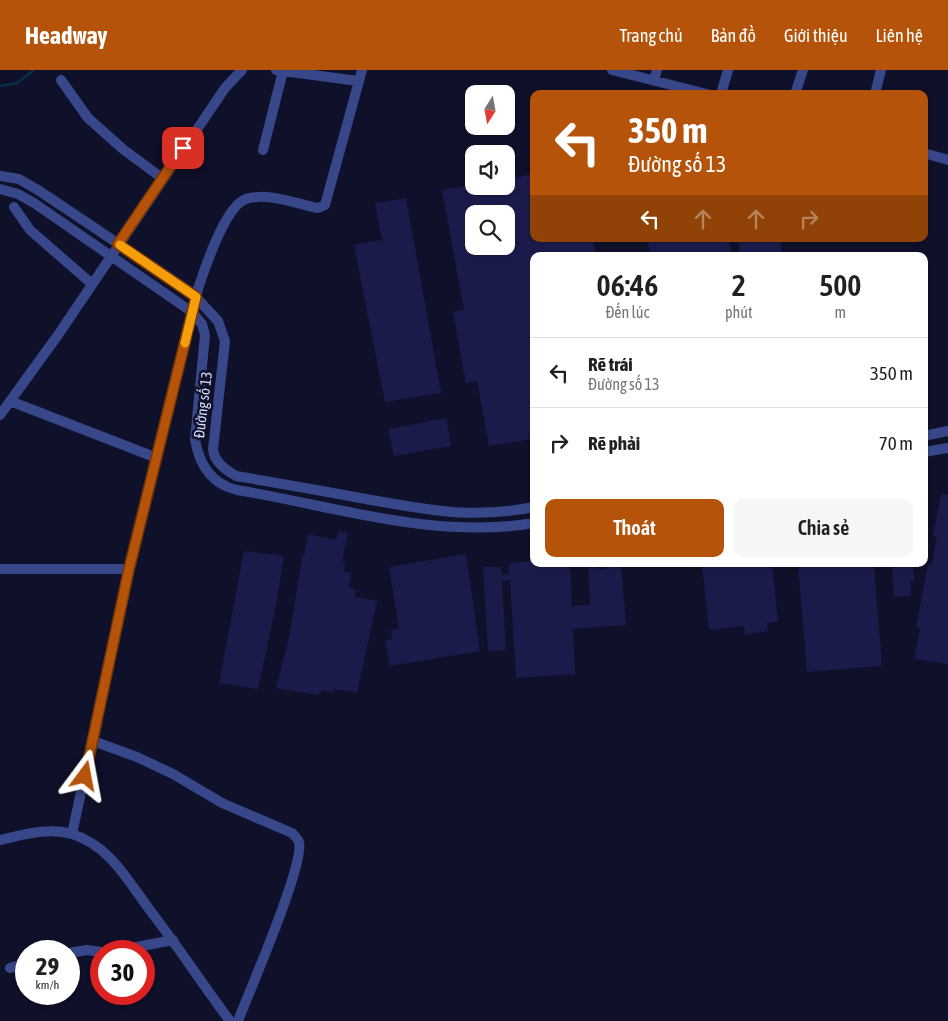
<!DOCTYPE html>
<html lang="vi">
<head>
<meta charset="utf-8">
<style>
	:root { --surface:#fff; --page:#f6f6f6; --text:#202124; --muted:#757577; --line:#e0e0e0; --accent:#b45309 }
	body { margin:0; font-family:"Asap Condensed",sans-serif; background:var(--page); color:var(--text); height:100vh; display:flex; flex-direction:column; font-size:19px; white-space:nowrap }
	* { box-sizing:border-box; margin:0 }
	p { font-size:16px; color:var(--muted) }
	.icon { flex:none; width:28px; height:28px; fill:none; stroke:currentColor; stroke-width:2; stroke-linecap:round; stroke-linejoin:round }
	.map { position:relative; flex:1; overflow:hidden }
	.side { position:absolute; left:530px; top:182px; width:398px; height:315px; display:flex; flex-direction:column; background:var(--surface); border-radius:10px; box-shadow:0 1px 4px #0004 }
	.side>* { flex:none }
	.guide { position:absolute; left:530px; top:20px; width:398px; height:152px; border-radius:10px; box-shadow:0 1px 4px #0004; background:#b45309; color:#fff; overflow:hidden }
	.needle { width:32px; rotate:191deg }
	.controls { position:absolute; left:465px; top:15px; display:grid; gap:10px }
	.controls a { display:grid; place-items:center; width:50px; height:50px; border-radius:10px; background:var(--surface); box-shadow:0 1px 4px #0004; font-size:25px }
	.speed { position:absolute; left:15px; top:870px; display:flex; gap:10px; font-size:25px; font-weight:700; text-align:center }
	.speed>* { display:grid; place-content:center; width:65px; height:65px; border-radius:50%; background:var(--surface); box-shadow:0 1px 4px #0004; line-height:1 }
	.speed small { font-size:12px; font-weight:400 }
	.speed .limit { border:8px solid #d22; background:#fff; color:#111 }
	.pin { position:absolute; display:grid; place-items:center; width:42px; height:42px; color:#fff; margin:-21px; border-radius:10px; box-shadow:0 2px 8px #0006 }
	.me { position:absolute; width:55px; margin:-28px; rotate:13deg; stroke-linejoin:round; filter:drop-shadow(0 0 4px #0008) }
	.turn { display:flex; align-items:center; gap:18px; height:105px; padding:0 15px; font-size:22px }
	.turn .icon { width:65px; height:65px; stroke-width:2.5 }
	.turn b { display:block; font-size:35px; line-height:42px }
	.lanes { display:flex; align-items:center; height:48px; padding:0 15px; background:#0003; justify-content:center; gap:25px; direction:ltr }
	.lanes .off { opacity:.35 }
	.eta { display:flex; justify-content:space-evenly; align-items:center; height:85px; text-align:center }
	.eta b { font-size:30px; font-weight:600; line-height:35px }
	.primary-button { display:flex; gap:10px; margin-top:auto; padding:10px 15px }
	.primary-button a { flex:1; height:58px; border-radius:10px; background:var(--accent); color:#fff; font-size:20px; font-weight:600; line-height:58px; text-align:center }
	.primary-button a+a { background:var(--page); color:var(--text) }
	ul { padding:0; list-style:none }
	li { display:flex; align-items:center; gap:15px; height:70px; padding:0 15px; border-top:1px solid var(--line) }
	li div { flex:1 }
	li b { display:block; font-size:19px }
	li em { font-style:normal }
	header { display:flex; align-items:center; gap:30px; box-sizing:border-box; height:70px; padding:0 25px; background:var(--accent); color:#fff }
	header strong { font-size:24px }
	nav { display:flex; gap:28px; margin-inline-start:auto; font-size:18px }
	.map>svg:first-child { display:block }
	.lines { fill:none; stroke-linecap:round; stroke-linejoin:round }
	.stream { stroke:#082e49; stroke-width:2.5 }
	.building { fill:#1a1b4b; fill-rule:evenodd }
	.street { stroke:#38478a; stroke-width:10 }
	.route-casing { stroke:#753606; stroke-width:12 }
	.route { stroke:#b45309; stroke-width:9 }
	.slow { stroke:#f59e0b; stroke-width:9 }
	.labels { text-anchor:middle; stroke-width:5; stroke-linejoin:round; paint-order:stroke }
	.street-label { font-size:15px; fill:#d8dbff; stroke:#0f1029 }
</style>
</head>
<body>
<header>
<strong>Headway</strong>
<nav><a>Trang chủ</a><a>Bản đồ</a><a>Giới thiệu</a><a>Liên hệ</a></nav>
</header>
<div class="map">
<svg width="948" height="951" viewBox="0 0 948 951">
	<rect width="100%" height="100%" fill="#0f1029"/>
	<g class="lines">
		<path class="stream" d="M 0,16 L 17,13 L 34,0"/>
	</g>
	<path class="building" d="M 534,104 L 534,169 L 593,169 L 596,186 L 534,186 L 534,369 L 489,376 L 477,311 L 466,313 L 453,242 L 464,240 L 442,120 L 474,115 L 506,116 L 506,109 ZM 474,144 L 506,144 L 506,176 L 474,176 Z
		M 406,128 L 441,323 L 385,332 L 354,175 L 382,170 L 375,133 Z
		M 647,169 L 729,169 L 732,186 L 651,186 Z
		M 737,169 L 780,169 L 783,186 L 741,186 Z
		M 446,348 L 451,376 L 394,386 L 388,359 Z
		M 941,424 L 948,425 L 948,594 L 914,589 L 920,558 L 916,557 L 928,494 L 932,495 L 937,466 L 933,466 Z
		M 338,461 L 348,462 L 342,492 L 345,492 L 344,501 L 351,503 L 349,518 L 356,520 L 355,527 L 377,531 L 357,623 L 335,619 L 333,623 L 321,620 L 319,625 L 276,618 L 290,563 L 302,486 L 304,486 L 308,464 L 336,470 Z
		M 244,481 L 284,486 L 275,540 L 258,619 L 219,613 Z
		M 466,484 L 480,581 L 390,596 L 385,571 L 392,569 L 391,560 L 399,558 L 389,497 Z
		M 534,491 L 534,494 L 570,494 L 572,536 L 590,535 L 588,494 L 597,494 L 597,499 L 609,498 L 609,494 L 621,494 L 626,555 L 573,559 L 575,604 L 516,608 L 510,510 L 502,511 L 506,580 L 488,581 L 483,497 L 501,497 L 501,505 L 509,504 L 509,493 Z
		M 702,494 L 772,494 L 778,551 L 767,553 L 768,561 L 745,565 L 744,556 L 709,560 Z
		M 798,494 L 874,494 L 882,596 L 807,602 Z
		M 892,494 L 913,494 L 914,511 L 910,511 L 911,526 L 894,527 Z"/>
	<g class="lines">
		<path class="street" d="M 276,0 L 358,11
			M 612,0 L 707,24
			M 61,10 L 88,48 L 124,80 L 162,108
			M 654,10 L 657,0
			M 721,24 L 728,0
			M 795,24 L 803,0
			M 875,24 L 881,0
			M 263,80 L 283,1
			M 924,83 L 948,90
			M 0,106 L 19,109 L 38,120 L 192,223 L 218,251 L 225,271 L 213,379 C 214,392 226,400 236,406 C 277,413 319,420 360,428 C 423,439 469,450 534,437
			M 0,119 L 18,124 L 34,133 L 192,242 L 202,254 L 205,265 L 195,369 C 199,394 211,414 237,420 C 334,436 435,470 534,453
			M 14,137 L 30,160 L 92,214
			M 10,331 L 157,388
			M 0,345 L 58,265 L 225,18 L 242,0
			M 924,366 L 948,361
			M 924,382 L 948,378
			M 0,499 L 129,499
			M 93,671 L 137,687 L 173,704 L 222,733 L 292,763 C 294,765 298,769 299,772 C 305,794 249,922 238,951
			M 72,764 L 129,499 L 198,219 C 205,198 225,136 246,129 C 268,122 297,134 318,138 L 325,135 L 362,0
			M 0,770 C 23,765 48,757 72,764 C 111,776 129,813 152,843 C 179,878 203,915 230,951
			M 116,881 L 173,870
			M 69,883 L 87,880 L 101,882
			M 10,898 L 26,893"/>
	</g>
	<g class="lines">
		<defs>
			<path id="route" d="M 85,706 L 129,499 L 196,227 L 118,174 L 183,78"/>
		</defs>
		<use href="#route" class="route-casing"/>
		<use href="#route" class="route"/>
		<path class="slow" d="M 120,175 L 196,227 L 185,273"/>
	</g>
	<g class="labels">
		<g class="street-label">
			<text transform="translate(203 335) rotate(-83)" y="5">Đường số 13</text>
		</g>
	</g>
</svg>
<div class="controls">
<a><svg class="needle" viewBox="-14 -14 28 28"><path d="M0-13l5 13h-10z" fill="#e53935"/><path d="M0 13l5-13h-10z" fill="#757577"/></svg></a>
<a><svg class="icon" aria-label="sound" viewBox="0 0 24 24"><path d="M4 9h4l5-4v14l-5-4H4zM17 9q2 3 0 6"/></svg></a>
<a><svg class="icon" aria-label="search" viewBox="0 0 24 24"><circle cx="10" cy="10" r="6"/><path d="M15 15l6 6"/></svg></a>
</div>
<div class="speed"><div>29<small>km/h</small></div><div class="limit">30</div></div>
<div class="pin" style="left:183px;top:78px;background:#d93025"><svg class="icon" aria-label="arrive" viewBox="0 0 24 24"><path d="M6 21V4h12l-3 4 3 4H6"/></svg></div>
<svg class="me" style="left:85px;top:706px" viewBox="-20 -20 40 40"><path d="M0-17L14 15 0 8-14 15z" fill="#b45309" stroke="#fff" stroke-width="4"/></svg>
<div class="guide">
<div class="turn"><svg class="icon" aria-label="left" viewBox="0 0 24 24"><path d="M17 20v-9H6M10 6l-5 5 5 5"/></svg><div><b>350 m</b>Đường số 13</div></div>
<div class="lanes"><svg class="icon" aria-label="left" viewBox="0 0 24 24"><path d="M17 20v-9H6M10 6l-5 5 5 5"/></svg><svg class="icon off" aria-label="ahead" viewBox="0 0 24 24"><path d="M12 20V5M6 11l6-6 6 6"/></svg><svg class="icon off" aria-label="ahead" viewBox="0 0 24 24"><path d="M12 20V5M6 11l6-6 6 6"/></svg><svg class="icon off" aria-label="right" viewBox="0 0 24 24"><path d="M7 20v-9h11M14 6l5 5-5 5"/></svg></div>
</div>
<section class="side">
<div class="eta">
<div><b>06:46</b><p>Đến lúc</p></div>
<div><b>2</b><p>phút</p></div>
<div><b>500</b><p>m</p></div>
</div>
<ul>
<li><svg class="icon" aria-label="left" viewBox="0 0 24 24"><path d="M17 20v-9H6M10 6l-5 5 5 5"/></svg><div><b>Rẽ trái</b><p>Đường số 13</p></div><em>350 m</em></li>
<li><svg class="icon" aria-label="right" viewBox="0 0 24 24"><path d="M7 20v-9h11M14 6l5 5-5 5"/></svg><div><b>Rẽ phải</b></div><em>70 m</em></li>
</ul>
<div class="primary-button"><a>Thoát</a><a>Chia sẻ</a></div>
</section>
</div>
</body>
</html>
